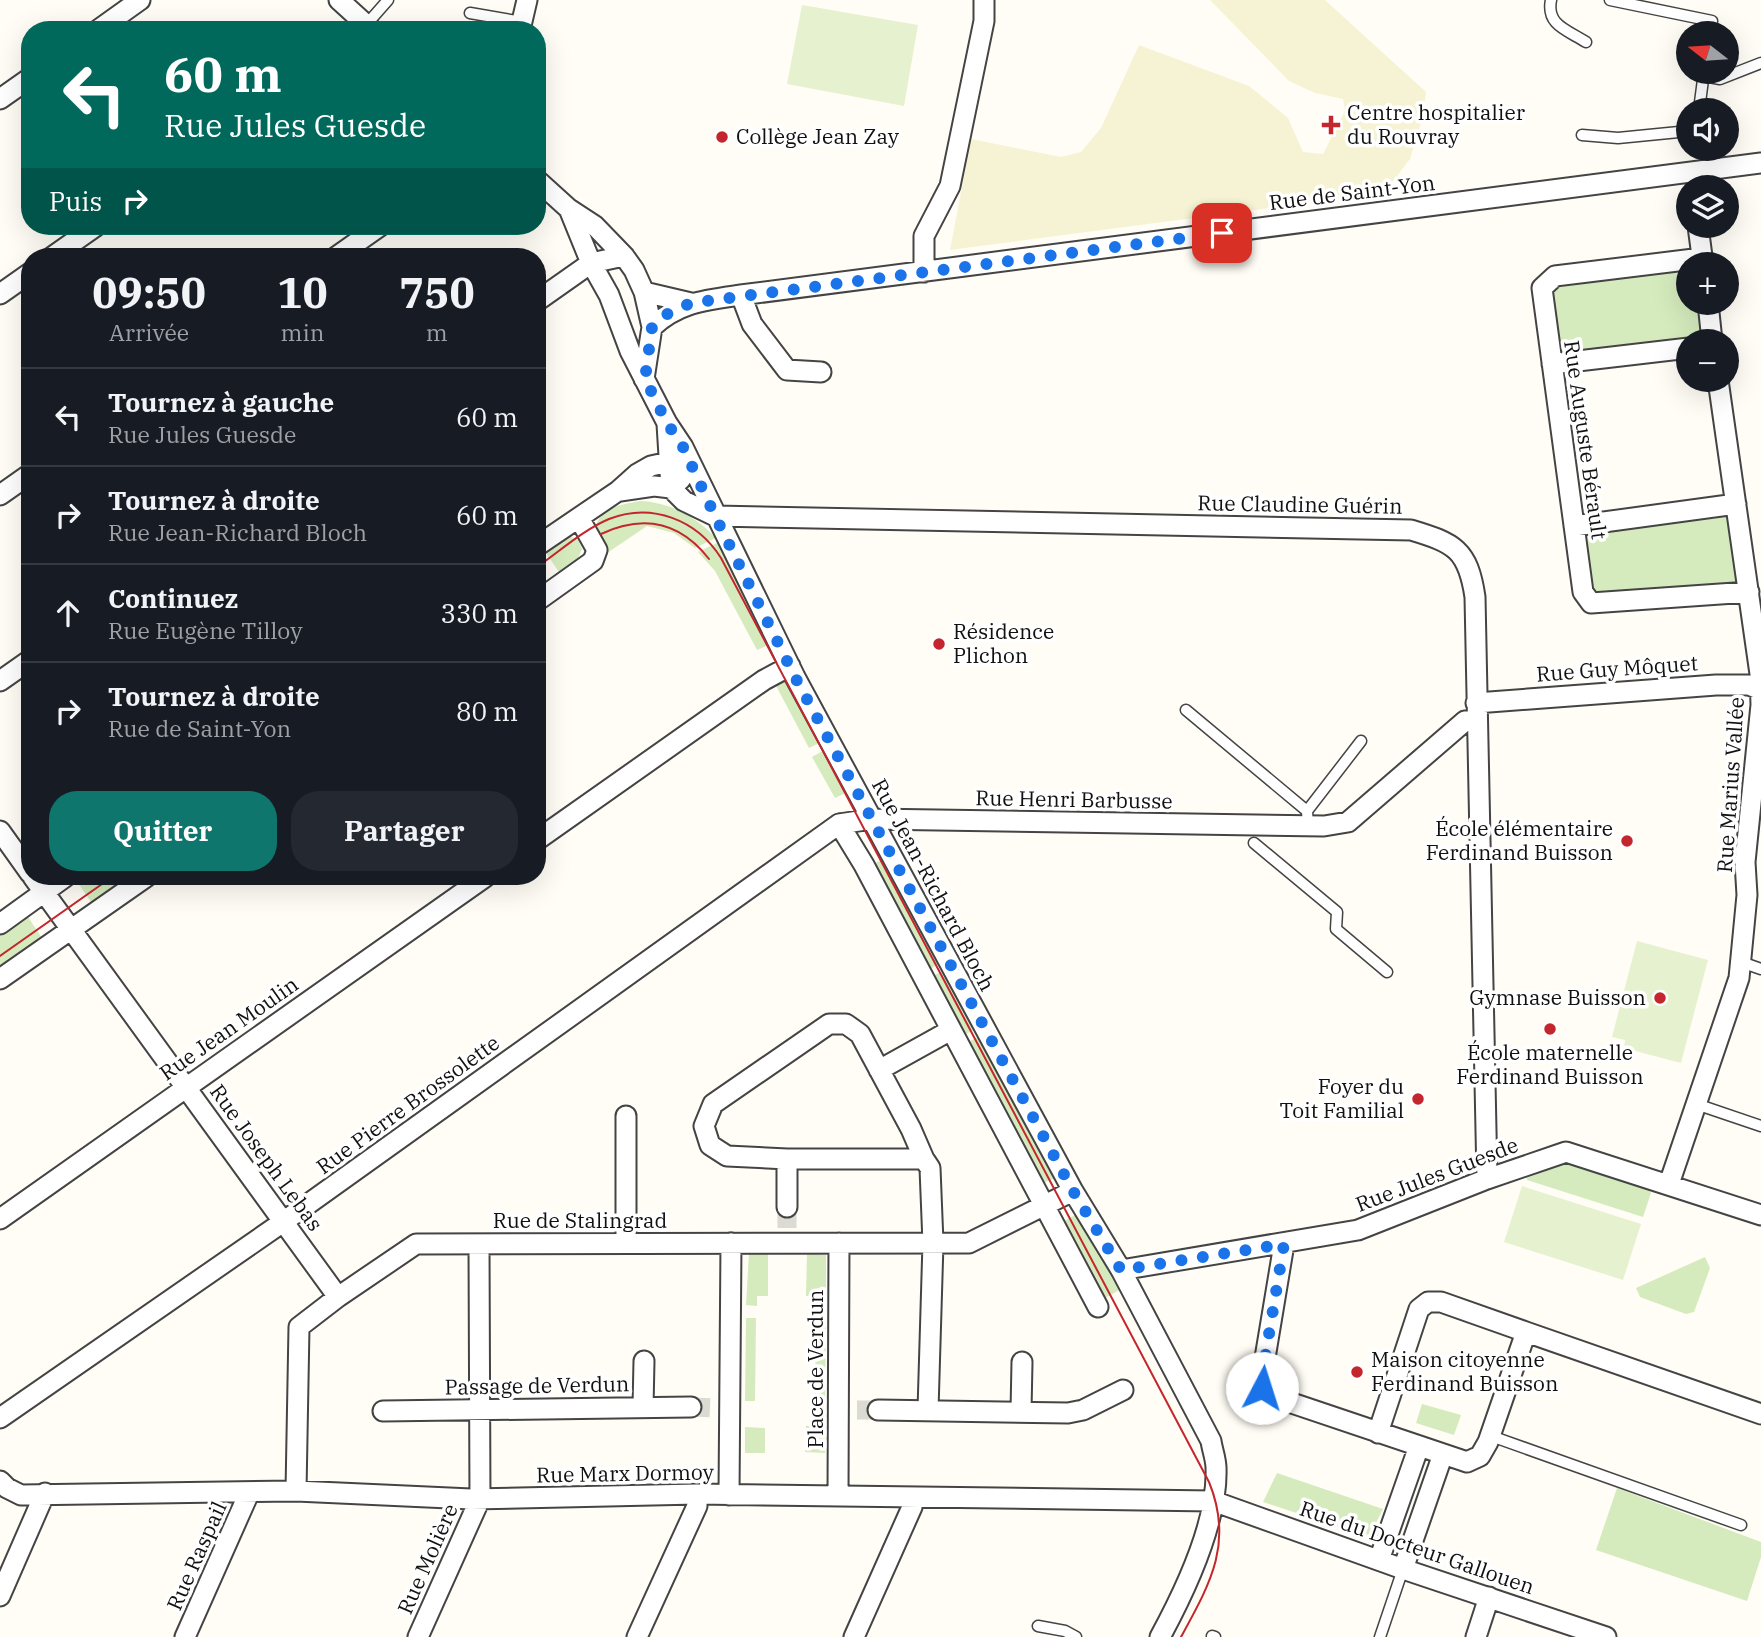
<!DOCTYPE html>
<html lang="fr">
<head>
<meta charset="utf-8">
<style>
	:root { --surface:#171b24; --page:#242831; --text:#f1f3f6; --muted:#9ea1a6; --line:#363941; --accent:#0f766e }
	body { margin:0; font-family:"IBM Plex Serif",serif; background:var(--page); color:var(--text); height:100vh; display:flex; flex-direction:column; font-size:26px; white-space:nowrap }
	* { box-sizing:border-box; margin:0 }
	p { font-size:23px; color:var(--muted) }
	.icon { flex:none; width:38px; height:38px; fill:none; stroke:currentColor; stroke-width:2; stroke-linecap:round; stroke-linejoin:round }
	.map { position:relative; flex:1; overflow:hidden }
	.side { position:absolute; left:21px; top:248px; width:525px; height:637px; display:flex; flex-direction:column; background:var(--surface); border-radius:28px; box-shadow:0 7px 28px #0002 }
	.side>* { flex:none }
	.banner { position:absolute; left:21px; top:21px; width:525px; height:214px; border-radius:28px; box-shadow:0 7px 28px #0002; background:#00695c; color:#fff; overflow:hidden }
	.needle { width:46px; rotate:287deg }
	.fabs { position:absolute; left:1676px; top:21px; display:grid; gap:14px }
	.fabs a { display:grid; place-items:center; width:63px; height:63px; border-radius:50%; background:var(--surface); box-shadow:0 7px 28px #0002; font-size:35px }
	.pin { position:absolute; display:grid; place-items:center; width:60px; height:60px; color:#fff; margin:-30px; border-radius:14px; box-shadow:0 4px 10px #0006 }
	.me { position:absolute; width:77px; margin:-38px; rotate:5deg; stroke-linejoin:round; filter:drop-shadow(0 0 5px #0008) }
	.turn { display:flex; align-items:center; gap:24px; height:147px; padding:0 28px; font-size:32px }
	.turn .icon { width:91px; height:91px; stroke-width:2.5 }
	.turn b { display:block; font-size:49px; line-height:60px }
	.then { display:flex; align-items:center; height:66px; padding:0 28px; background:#0003; gap:14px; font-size:26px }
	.eta { display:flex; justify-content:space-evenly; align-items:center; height:119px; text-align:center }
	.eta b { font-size:42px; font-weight:700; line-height:49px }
	.primary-button { display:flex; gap:14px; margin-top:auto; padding:14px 28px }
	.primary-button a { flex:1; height:80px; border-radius:28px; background:var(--accent); color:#fff; font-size:28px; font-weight:700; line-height:80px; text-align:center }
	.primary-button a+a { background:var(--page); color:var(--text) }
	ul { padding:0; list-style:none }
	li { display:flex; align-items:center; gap:21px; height:98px; padding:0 28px; border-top:2px solid var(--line) }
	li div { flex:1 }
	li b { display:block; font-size:26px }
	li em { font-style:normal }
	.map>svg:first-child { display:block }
	.farmland { fill:#f6f3d4 }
	.green { fill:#d5ebbd }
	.pitch { fill:#e6f2cf }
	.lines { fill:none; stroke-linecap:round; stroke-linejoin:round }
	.minor-tunnel { stroke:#dbdad3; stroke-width:19; stroke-dasharray:19 10; stroke-linecap:butt }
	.service-casing { stroke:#444; stroke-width:13 }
	.minor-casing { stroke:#444; stroke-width:23 }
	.service { stroke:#fff; stroke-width:10 }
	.minor { stroke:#fff; stroke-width:19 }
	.tram { stroke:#c4262e; stroke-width:2 }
	.route { stroke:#1a73e8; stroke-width:12; stroke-dasharray:0 21.6 }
	.poi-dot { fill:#c4262e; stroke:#fff; stroke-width:2.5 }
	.labels { text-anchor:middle; stroke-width:7; stroke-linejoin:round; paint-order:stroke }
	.poi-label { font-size:21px; fill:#111; stroke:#fff; text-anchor:start }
	.street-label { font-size:21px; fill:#111; stroke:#fff }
</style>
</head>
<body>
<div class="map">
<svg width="1761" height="1637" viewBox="0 0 1761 1637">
	<rect width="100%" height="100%" fill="#fffdf5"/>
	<path class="farmland" d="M 1210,0 L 1325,0 L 1426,92 L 1422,120 L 1410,159 L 1384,193 L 950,250 L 971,139 L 1061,157 L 1081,152 L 1101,128 L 1139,45 L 1249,86 L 1288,118 L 1303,152 L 1323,154 L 1345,111 L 1343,99 L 1315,93 L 1289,81 Z"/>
	<path class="green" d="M 1689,267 L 1689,303 L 1698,303 L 1703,340 L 1557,357 L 1549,289 L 1552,283 Z
		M 640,501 C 670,502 696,517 716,538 L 695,548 L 674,533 L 647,526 L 607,553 L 595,530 C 599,507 620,505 640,501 Z
		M 1728,512 L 1737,585 L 1594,597 L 1588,591 L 1582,531 Z
		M 566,534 L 578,540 L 582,549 L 575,565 L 561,575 L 542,547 Z
		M 721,541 L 775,642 L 757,650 L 715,571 L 698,552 Z
		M 786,677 L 825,740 L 809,748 L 774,682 Z
		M 828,748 L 852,790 L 835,798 L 812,757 Z
		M 887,857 L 943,962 L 926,971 L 870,866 Z
		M 74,877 L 133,877 L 93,905 Z
		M 25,912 L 43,940 L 0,971 L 0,929 Z
		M 947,968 L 978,1028 L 960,1037 L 930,978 Z
		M 982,1035 L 1055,1178 L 1038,1185 L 964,1044 Z
		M 1567,1162 L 1649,1190 L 1651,1193 L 1643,1217 L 1527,1180 L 1527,1178 Z
		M 1075,1215 L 1121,1289 L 1100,1301 L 1059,1224 Z
		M 749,1253 L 768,1253 L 768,1296 L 757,1296 L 757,1306 L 746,1305 Z
		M 807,1253 L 826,1255 L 826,1305 L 816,1306 L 816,1296 L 806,1296 Z
		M 1705,1257 L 1710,1268 L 1694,1312 L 1686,1314 L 1640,1297 L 1636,1288 Z
		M 746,1318 L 756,1318 L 755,1401 L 745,1401 Z
		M 816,1318 L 826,1319 L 825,1402 L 815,1402 Z
		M 1422,1404 L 1461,1415 L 1454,1435 L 1416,1423 Z
		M 815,1414 L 825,1415 L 825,1453 L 805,1452 L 806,1426 L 815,1426 Z
		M 745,1427 L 765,1428 L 765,1453 L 745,1453 Z
		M 1277,1473 L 1383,1509 L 1369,1537 L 1263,1502 Z
		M 1617,1488 L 1761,1542 L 1761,1557 L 1747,1601 L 1596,1550 Z"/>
	<path class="pitch" d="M 802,5 L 918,25 L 904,106 L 787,84 Z
		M 1637,941 L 1708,960 L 1681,1063 L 1624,1048 L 1625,1040 L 1612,1037 Z
		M 1522,1186 L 1641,1224 L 1623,1280 L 1504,1242 Z"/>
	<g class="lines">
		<path class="minor-tunnel" d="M 787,1228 L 787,1207
			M 691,1407 L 713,1408
			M 857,1410 L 878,1410"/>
		<defs>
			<path id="service" d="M 1551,0 C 1546,25 1567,30 1586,42
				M 1610,0 L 1712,21 L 1710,33
				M 470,13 L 522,22
				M 366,25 L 388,0
				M 1704,76 L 1720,79 L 1761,63
				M 1699,110 L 1704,72
				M 1582,135 L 1618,138 L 1689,131
				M 1186,710 L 1307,811 L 1308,826
				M 1307,811 L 1361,741
				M 1254,843 L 1337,912 L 1336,929 L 1387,972
				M 1741,962 L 1761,969
				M 1696,1104 L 1761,1126
				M 1491,1436 L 1741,1525
				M 1038,1626 L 1065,1631 L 1076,1637
				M 1212,1636 L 1215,1637
				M 1380,1637 L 1403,1569"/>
			<path id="minor" d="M 339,0 L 372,30
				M 98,30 L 140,0
				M 520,30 L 527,0
				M 0,99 L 30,78
				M 537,180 L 569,209 L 595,226 L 624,256 L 634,270 L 644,292 L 652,327 L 644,379
				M 569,209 L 591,263 L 609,295 L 630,351 L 667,423 L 683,447 L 795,677 L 1073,1191 L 1121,1270 L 1211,1441 C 1212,1449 1216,1459 1216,1468 C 1218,1521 1185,1591 1160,1637
				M 1698,226 L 1703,264
				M 52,257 L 96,226
				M 336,257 L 380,226
				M 1702,258 L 1555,276 L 1542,288 L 1583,592 L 1591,603 L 1749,592
				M 924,272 L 924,236 L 950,186 L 984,21 L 984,0
				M 644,292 L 691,303
				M 0,294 L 30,273
				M 741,295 L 752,324 L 787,370 L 821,372
				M 537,301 L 591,263 L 624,256
				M 1708,303 L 1712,341
				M 652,327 C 679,302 706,300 741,295 L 1761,163
				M 1552,364 L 1689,348
				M 667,424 L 671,488 L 684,501 L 715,516 L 1411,530 C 1454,543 1468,549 1475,597 L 1487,1179
				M 620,491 L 654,486 L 671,488 L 681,479
				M 0,495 L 30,474
				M 1574,526 L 1736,504
				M 537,546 L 618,491 L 637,474 L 651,466 L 669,462 L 682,466
				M 537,601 L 593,561 L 597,550 L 579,518
				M 0,681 L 30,660
				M 1476,703 L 1716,685 L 1749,685 L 1761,690
				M 839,824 L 864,865 L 1098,1307
				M 0,831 L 30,873
				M 537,840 L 764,680 L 790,666
				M 33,877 L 338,1297
				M 0,924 L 65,877
				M 0,979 L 146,877
				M 829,1024 L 846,1024 L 860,1034 L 911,1129 L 924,1159 L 787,1159 L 727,1156 L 710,1145 L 704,1126 L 713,1104 Z
				M 879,1070 L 951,1030
				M 626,1116 L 626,1243
				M 924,1159 L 930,1168 L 933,1243 L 928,1410
				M 1669,1184 L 1739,978 L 1747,895 L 1745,862 L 1761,705 L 1760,674 L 1718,380
				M 787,1207 L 787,1159
				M 0,1219 L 485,877
				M 1284,1244 L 1262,1376 L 1262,1388 L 1271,1396 L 1467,1462 L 1480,1456 L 1488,1442 L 1526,1332 L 1441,1302 L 1428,1302 L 1419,1309 L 1378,1433
				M 1121,1270 L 1358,1230 L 1487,1179 L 1566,1152 L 1761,1215
				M 1526,1332 L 1761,1414
				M 643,1407 L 644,1361
				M 878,1410 L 1068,1413 L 1083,1410 L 1123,1390
				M 383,1411 L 691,1407
				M 1021,1411 L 1022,1362
				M 0,1418 L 283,1222 L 839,824 L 872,819 L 1324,826 L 1348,822 L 1465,721 L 1476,720
				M 0,1481 L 7,1488 L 21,1495 L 296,1491 L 471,1499 L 697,1494 L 1213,1501 L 1403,1569 L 1606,1637
				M 296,1491 L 299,1327 L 338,1297 L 416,1244 L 969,1243 L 1073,1191
				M 729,1495 L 731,1243
				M 838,1496 L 839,1243
				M 1379,1560 L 1419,1446
				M 1403,1569 L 1443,1454
				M 0,1596 L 45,1493
				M 185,1637 L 249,1493
				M 418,1637 L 480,1499 L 479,1245
				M 637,1637 L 697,1506 L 697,1494
				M 854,1637 L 912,1507 L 913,1497
				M 1476,1637 L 1489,1597"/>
		</defs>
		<use href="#service" class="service-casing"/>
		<use href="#minor" class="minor-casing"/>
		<use href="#service" class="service"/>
		<use href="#minor" class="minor"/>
		<path class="tram" d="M 601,534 C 644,514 680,522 709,559
			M 537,567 C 560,551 583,530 609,519 C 652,502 697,520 721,558 L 1209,1482 C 1234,1543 1210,1584 1181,1637
			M 0,956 L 112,877"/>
	</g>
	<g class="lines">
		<path class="route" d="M 1222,233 L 691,303 L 663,316 L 652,327 L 645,379 L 667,423 L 683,447 L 715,516 L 795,677 L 1073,1191 L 1121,1270 L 1284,1244 L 1262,1376 L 1262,1388"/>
	</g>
	<g class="poi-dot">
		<path d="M1327.5 114.5h7v7h7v7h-7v7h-7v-7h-7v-7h7z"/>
		<circle cx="722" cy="137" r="7"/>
		<circle cx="939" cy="644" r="7"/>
		<circle cx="1627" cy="841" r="7"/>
		<circle cx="1660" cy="998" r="7"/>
		<circle cx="1550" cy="1029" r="7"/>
		<circle cx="1418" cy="1099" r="7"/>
		<circle cx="1357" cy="1372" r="7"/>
	</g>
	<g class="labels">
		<g class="poi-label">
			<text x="1347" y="120">Centre hospitalier<tspan x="1347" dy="24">du Rouvray</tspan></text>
			<text x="736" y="144">Collège Jean Zay</text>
			<text x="953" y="639">Résidence<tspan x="953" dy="24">Plichon</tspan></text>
			<text x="1613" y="836" text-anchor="end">École élémentaire<tspan x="1613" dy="24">Ferdinand Buisson</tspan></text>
			<text x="1646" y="1005" text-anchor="end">Gymnase Buisson</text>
			<text x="1550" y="1060" text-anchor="middle">École maternelle<tspan x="1550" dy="24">Ferdinand Buisson</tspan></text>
			<text x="1404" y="1094" text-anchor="end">Foyer du<tspan x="1404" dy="24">Toit Familial</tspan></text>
			<text x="1371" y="1367">Maison citoyenne<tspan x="1371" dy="24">Ferdinand Buisson</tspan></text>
		</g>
		<g class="street-label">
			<text transform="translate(1352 193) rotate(-7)" y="7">Rue de Saint-Yon</text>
			<text transform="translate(1585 440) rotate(82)" y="7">Rue Auguste Bérault</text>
			<text transform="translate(1300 505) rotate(1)" y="7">Rue Claudine Guérin</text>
			<text transform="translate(1617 669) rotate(-4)" y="7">Rue Guy Môquet</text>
			<text transform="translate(1731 785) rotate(-86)" y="7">Rue Marius Vallée</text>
			<text transform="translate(1074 800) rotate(1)" y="7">Rue Henri Barbusse</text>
			<text transform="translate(933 885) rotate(62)" y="7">Rue Jean-Richard Bloch</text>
			<text transform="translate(229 1029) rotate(-35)" y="7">Rue Jean Moulin</text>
			<text transform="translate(408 1105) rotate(-36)" y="7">Rue Pierre Brossolette</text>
			<text transform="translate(266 1158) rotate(54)" y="7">Rue Joseph Lebas</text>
			<text transform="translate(1437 1175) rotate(-21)" y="7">Rue Jules Guesde</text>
			<text x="580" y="1228">Rue de Stalingrad</text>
			<text transform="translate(816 1369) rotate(-90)" y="7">Place de Verdun</text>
			<text transform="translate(537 1386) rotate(-1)" y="7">Passage de Verdun</text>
			<text transform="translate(625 1474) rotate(-1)" y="7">Rue Marx Dormoy</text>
			<text transform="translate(1417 1548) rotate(19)" y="7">Rue du Docteur Gallouen</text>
			<text transform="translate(197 1556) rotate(-66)" y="7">Rue Raspail</text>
			<text transform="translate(428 1559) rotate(-66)" y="7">Rue Molière</text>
		</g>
	</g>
</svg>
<div class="fabs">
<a><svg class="needle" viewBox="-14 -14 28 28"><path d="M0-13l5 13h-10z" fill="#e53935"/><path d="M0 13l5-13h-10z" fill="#9ea1a6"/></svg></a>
<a><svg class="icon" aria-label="sound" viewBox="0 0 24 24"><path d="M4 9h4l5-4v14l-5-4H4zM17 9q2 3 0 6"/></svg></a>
<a><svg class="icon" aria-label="layers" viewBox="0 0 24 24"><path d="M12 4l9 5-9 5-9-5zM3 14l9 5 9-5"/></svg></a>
<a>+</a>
<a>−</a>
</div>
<div class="pin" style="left:1222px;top:233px;background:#d93025"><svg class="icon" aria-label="arrive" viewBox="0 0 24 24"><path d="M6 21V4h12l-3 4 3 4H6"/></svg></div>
<svg class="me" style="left:1262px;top:1388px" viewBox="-20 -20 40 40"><circle r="19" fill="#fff"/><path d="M0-13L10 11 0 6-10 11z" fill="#1a73e8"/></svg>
<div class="banner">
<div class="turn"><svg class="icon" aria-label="left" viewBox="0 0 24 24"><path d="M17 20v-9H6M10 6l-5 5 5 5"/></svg><div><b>60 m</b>Rue Jules Guesde</div></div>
<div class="then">Puis<svg class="icon" aria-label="right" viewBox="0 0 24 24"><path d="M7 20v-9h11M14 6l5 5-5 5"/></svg></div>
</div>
<section class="side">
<div class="eta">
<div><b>09:50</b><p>Arrivée</p></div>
<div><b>10</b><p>min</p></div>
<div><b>750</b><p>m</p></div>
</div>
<ul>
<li><svg class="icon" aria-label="left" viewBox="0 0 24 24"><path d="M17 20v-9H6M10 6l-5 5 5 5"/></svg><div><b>Tournez à gauche</b><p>Rue Jules Guesde</p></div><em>60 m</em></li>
<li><svg class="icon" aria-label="right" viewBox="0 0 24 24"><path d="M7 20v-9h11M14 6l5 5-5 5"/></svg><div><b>Tournez à droite</b><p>Rue Jean-Richard Bloch</p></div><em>60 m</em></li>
<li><svg class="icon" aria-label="ahead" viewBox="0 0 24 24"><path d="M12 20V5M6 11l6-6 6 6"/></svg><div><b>Continuez</b><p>Rue Eugène Tilloy</p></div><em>330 m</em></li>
<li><svg class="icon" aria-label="right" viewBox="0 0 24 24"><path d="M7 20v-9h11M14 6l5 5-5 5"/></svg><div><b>Tournez à droite</b><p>Rue de Saint-Yon</p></div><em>80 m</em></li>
</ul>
<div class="primary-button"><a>Quitter</a><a>Partager</a></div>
</section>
</div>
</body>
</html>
